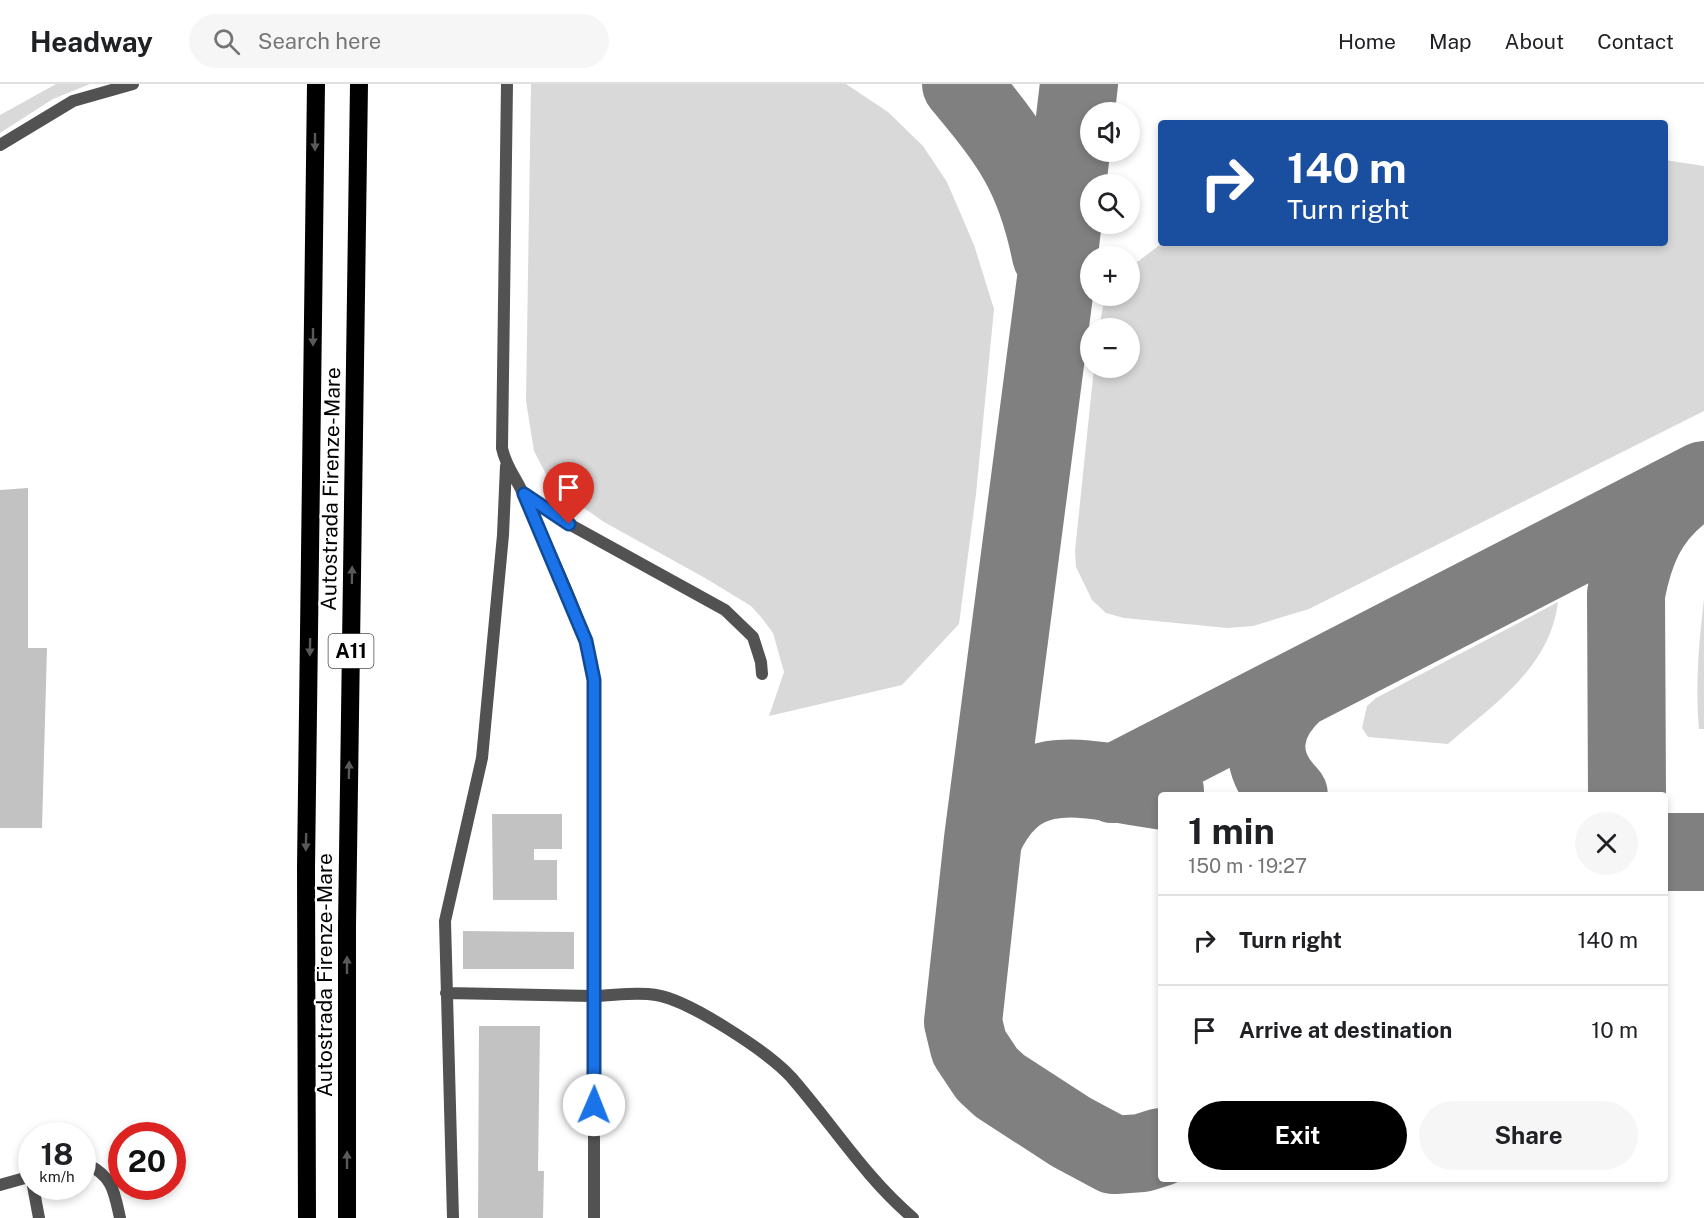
<!DOCTYPE html>
<html lang="en">
<head>
<meta charset="utf-8">
<style>
	:root { --surface:#fff; --page:#f6f6f6; --text:#202124; --muted:#757577; --line:#e0e0e0; --accent:#000 }
	body { margin:0; font-family:"Public Sans",sans-serif; background:var(--page); color:var(--text); height:100vh; display:flex; flex-direction:column; font-size:22px; white-space:nowrap }
	* { box-sizing:border-box; margin:0 }
	p { font-size:20px; color:var(--muted) }
	.icon { flex:none; width:33px; height:33px; fill:none; stroke:currentColor; stroke-width:2; stroke-linecap:round; stroke-linejoin:round }
	.map { position:relative; flex:1; overflow:hidden }
	.side { position:absolute; left:1158px; top:708px; width:510px; height:390px; display:flex; flex-direction:column; background:var(--surface); border-radius:6px; box-shadow:0 3px 9px #0003 }
	.side>* { flex:none }
	.banner { position:absolute; left:1158px; top:36px; width:510px; height:126px; border-radius:6px; box-shadow:0 3px 9px #0003; background:#1a4fa0; color:#fff; overflow:hidden }
	.fabs { position:absolute; left:1080px; top:18px; display:grid; gap:12px }
	.fabs a { display:grid; place-items:center; width:60px; height:60px; border-radius:50%; background:var(--surface); box-shadow:0 3px 9px #0003; font-size:30px }
	.speed { position:absolute; left:18px; top:1038px; display:flex; gap:12px; font-size:30px; font-weight:700; text-align:center }
	.speed>* { display:grid; place-content:center; width:78px; height:78px; border-radius:50%; background:var(--surface); box-shadow:0 3px 9px #0003; line-height:1 }
	.speed small { font-size:15px; font-weight:400 }
	.speed .limit { border:9px solid #d22; background:#fff; color:#111 }
	.pin { position:absolute; display:grid; place-items:center; width:51px; height:51px; color:#fff; margin:-62px -26px; border-radius:50% 50% 50% 0; rotate:-45deg; box-shadow:0 0 6px #0007 }
	.pin .icon { rotate:45deg }
	.me { position:absolute; width:66px; margin:-33px; rotate:1deg; stroke-linejoin:round; filter:drop-shadow(0 0 4px #0008) }
	.turn { display:flex; align-items:center; gap:21px; height:126px; padding:0 30px; font-size:27px }
	.turn .icon { width:78px; height:78px; stroke-width:2.5 }
	.turn b { display:block; font-size:42px; line-height:51px }
	.round { display:grid; place-items:center; flex:none; width:63px; height:63px; border-radius:32px; background:var(--page) }
	.summary { display:flex; align-items:center; justify-content:space-between; height:102px; padding:0 30px }
	h1 { font-size:36px; font-weight:700; line-height:45px }
	.button { display:flex; gap:12px; margin-top:auto; padding:12px 30px }
	.button a { flex:1; height:69px; border-radius:36px; background:var(--accent); color:#fff; font-size:24px; font-weight:700; line-height:69px; text-align:center }
	.button a+a { background:var(--page); color:var(--text) }
	ul { padding:0; list-style:none }
	li { display:flex; align-items:center; gap:18px; height:90px; padding:0 30px; border-top:2px solid var(--line) }
	li div { flex:1 }
	li b { display:block; font-size:22px }
	li em { font-style:normal }
	header { display:flex; align-items:center; gap:36px; box-sizing:border-box; height:84px; padding:0 30px; background:var(--surface); border-bottom:2px solid var(--line) }
	header strong { font-size:28px }
	nav { display:flex; gap:33px; margin-inline-start:auto; font-size:21px }
	.search { width:420px; height:54px; background:var(--page); display:flex; align-items:center; gap:15px; box-sizing:border-box; padding:0 21px; border-radius:33px; color:var(--muted); font-size:22px }
	.map>svg:first-child { display:block }
	.green { fill:#d9d9d9 }
	.lines { fill:none; stroke-linecap:round; stroke-linejoin:round }
	.taxiway { stroke:#808080; stroke-width:78 }
	.building { fill:#c2c2c2 }
	.lane { stroke:#525252; stroke-width:12 }
	.street { stroke:#525252; stroke-width:12 }
	.highway { stroke:#000; stroke-width:18 }
	.oneway { fill:#595959 }
	.route-casing { stroke:#114b97; stroke-width:15 }
	.route { stroke:#1a73e8; stroke-width:10 }
	.labels { text-anchor:middle; stroke-width:4.5; stroke-linejoin:round; paint-order:stroke }
	.shield { fill:#fff; stroke:#4c4c4c; stroke-width:1.5 }
	.shield-label { font-size:20px; font-weight:bold; fill:#000 }
	.street-label { font-size:21px; fill:#000; stroke:#fff }
</style>
</head>
<body>
<header>
<strong>Headway</strong>
<div class="search"><svg class="icon" aria-label="search" viewBox="0 0 24 24"><circle cx="10" cy="10" r="6"/><path d="M15 15l6 6"/></svg>Search here</div>
<nav><a>Home</a><a>Map</a><a>About</a><a>Contact</a></nav>
</header>
<div class="map">
<svg width="1704" height="1134" viewBox="0 0 1704 1134">
	<rect width="100%" height="100%" fill="#fff"/>
	<path class="green" d="M 56,0 L 90,0 L 53,15 L 0,49 L 0,31 Z
		M 531,0 L 846,0 L 888,28 L 923,62 L 947,98 L 974,161 L 994,225 L 976,410 L 959,540 L 902,601 L 769,632 L 784,588 L 773,549 L 761,533 L 751,522 L 705,494 L 604,438 L 561,408 L 547,392 L 534,367 L 526,317 Z
		M 1665,76 L 1704,82 L 1704,327 L 1309,525 L 1253,542 L 1228,544 L 1124,534 L 1106,529 L 1092,516 L 1076,483 L 1075,467 L 1094,284 L 1130,284 L 1130,244 L 1099,244 L 1105,212 L 1130,212 L 1132,182 L 1161,160 L 1167,159 L 1665,159 Z
		M 1704,515 L 1704,645 L 1699,645 C 1695,601 1699,558 1704,515 Z
		M 1558,518 C 1550,584 1495,619 1448,660 L 1368,653 L 1362,644 L 1367,622 L 1376,614 Z"/>
	<g class="lines">
		<path class="taxiway" d="M 961,0 C 1012,61 1035,92 1051,171
			M 1079,0 L 1056,195 L 983,755 L 963,938 L 969,963 L 987,990 L 1000,1002 L 1071,1048 L 1114,1071 L 1142,1069 L 1161,1063
			M 1113,700 L 1704,396
			M 1289,711 C 1255,677 1261,638 1295,607
			M 1627,711 L 1626,510 C 1634,468 1647,435 1682,408
			M 983,755 C 1021,669 1089,697 1165,707
			M 1665,768 L 1704,768"/>
	</g>
	<path class="building" d="M 28,404 L 28,564 L 47,564 L 42,744 L 0,744 L 0,406 Z
		M 492,730 L 562,730 L 562,765 L 534,765 L 534,776 L 557,776 L 557,816 L 493,816 Z
		M 463,847 L 574,848 L 574,885 L 463,885 Z
		M 479,942 L 540,942 L 538,1087 L 544,1087 L 543,1134 L 478,1134 Z"/>
	<g class="lines">
		<path class="lane" d="M 507,0 L 502,364 C 506,384 518,396 525,414 C 548,467 587,540 594,596 L 594,1134
			M 524,410 L 569,440 L 725,526 L 753,553 L 761,578 L 762,590
			M 446,909 C 495,910 543,911 592,912 C 613,912 635,907 656,911 C 689,916 768,968 791,993 C 833,1041 864,1092 913,1134
			M 82,1081 L 87,1080 C 113,1093 114,1107 120,1134
			M 0,1101 L 32,1092
			M 33,1102 L 39,1134
			M 453,1134 L 445,837 L 482,674 L 503,451 L 506,382"/>
		<path class="street" d="M 0,61 L 73,17 L 133,0"/>
		<path class="highway" d="M 307,1134 L 306,784 L 316,0
			M 347,1134 L 347,842 L 359,0"/>
	</g>
	<defs><path id="oneway-solid" d="M-6-.8H1V-3.2L6.5 0L1 3.2V.8H-6Z" transform="scale(1.5)"/></defs>
	<g class="oneway">
		<use href="#oneway-solid" transform="translate(315 58) rotate(90)"/>
		<use href="#oneway-solid" transform="translate(313 253) rotate(90)"/>
		<use href="#oneway-solid" transform="translate(352 491) rotate(-89)"/>
		<use href="#oneway-solid" transform="translate(310 563) rotate(91)"/>
		<use href="#oneway-solid" transform="translate(349 686) rotate(-89)"/>
		<use href="#oneway-solid" transform="translate(306 758) rotate(91)"/>
		<use href="#oneway-solid" transform="translate(347 881) rotate(-90)"/>
		<use href="#oneway-solid" transform="translate(347 1076) rotate(-90)"/>
	</g>
	<g class="lines">
		<defs>
			<path id="route" d="M 569,440 L 524,410 L 586,557 L 594,596 L 594,1021"/>
		</defs>
		<use href="#route" class="route-casing"/>
		<use href="#route" class="route"/>
	</g>
	<g class="labels">
		<rect class="shield" x="328.5" y="550" width="45" height="34" rx="4.5"/>
		<g class="shield-label">
			<text x="351" y="574">A11</text>
		</g>
		<g class="street-label">
			<text transform="translate(331 405) rotate(-89)" y="7">Autostrada Firenze-Mare</text>
			<text transform="translate(325 891) rotate(-90)" y="7">Autostrada Firenze-Mare</text>
		</g>
	</g>
</svg>
<div class="fabs">
<a><svg class="icon" aria-label="sound" viewBox="0 0 24 24"><path d="M4 9h4l5-4v14l-5-4H4zM17 9q2 3 0 6"/></svg></a>
<a><svg class="icon" aria-label="search" viewBox="0 0 24 24"><circle cx="10" cy="10" r="6"/><path d="M15 15l6 6"/></svg></a>
<a>+</a>
<a>−</a>
</div>
<div class="speed"><div>18<small>km/h</small></div><div class="limit">20</div></div>
<div class="pin" style="left:569px;top:440px;background:#d93025"><svg class="icon" aria-label="arrive" viewBox="0 0 24 24"><path d="M6 21V4h12l-3 4 3 4H6"/></svg></div>
<svg class="me" style="left:594px;top:1021px" viewBox="-20 -20 40 40"><circle r="19" fill="#fff"/><path d="M0-13L10 11 0 6-10 11z" fill="#1a73e8"/></svg>
<div class="banner">
<div class="turn"><svg class="icon" aria-label="right" viewBox="0 0 24 24"><path d="M7 20v-9h11M14 6l5 5-5 5"/></svg><div><b>140 m</b>Turn right</div></div>
</div>
<section class="side">
<div class="summary"><div><h1>1 min</h1><p>150 m · 19:27</p></div><a class="round"><svg class="icon" aria-label="close" viewBox="0 0 24 24"><path d="M6 6l12 12M18 6L6 18"/></svg></a></div>
<ul>
<li><svg class="icon" aria-label="right" viewBox="0 0 24 24"><path d="M7 20v-9h11M14 6l5 5-5 5"/></svg><div><b>Turn right</b></div><em>140 m</em></li>
<li><svg class="icon" aria-label="arrive" viewBox="0 0 24 24"><path d="M6 21V4h12l-3 4 3 4H6"/></svg><div><b>Arrive at destination</b></div><em>10 m</em></li>
</ul>
<div class="button"><a>Exit</a><a>Share</a></div>
</section>
</div>
</body>
</html>
